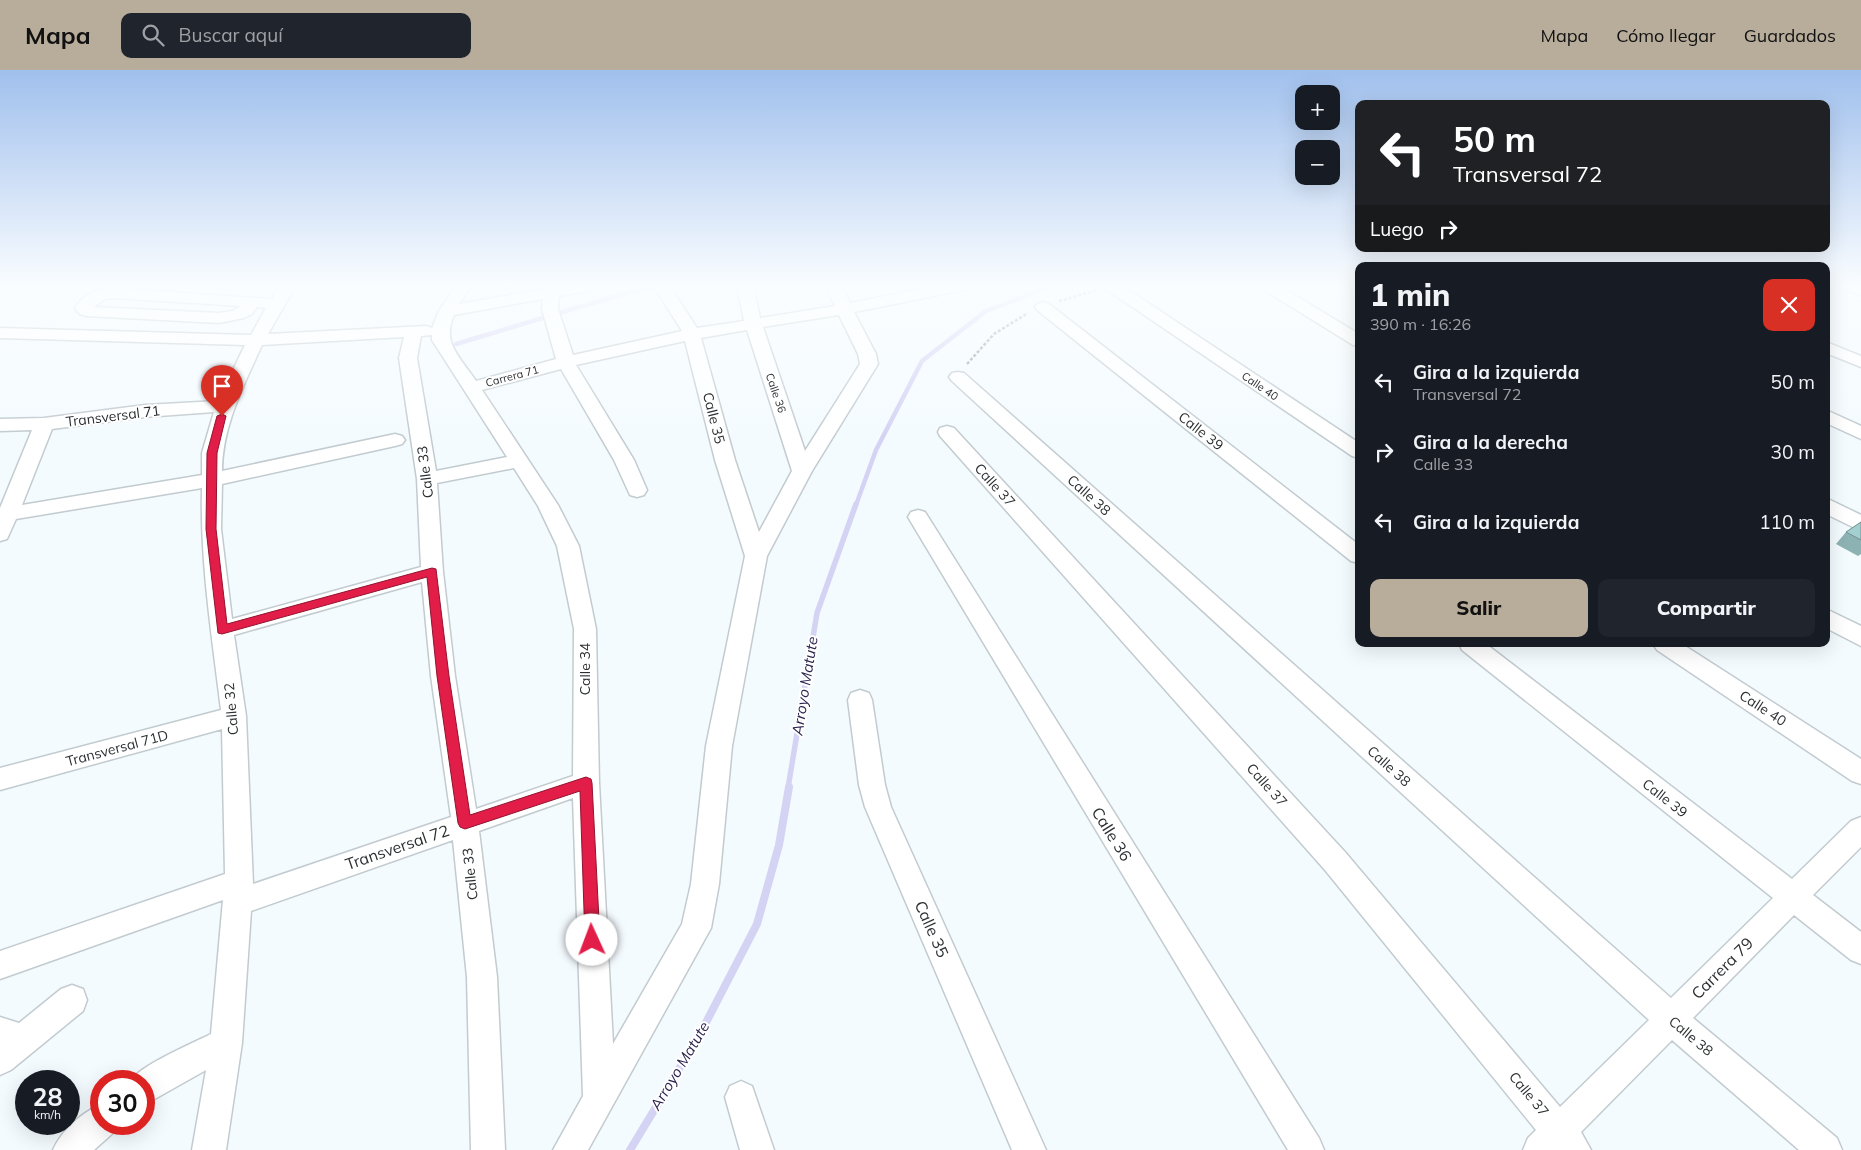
<!DOCTYPE html>
<html lang="es">
<head>
<meta charset="utf-8">
<style>
	:root { --surface:#171b24; --page:#20242c; --text:#f1f3f6; --muted:#9ea1a6; --accent:#b8ac9a }
	body { margin:0; font-family:Mulish,sans-serif; background:var(--page); color:var(--text); height:100vh; display:flex; flex-direction:column; font-size:19px; white-space:nowrap }
	* { box-sizing:border-box; margin:0 }
	p { font-size:16px; color:var(--muted) }
	.icon { flex:none; width:28px; height:28px; fill:none; stroke:currentColor; stroke-width:2; stroke-linecap:round; stroke-linejoin:round }
	.map { position:relative; flex:1; overflow:hidden }
	.sheet { position:absolute; left:1355px; top:192px; width:475px; height:385px; display:flex; flex-direction:column; background:var(--surface); border-radius:10px; box-shadow:0 5px 20px #0002 }
	.sheet>* { flex:none }
	.guide { position:absolute; left:1355px; top:30px; width:475px; height:152px; border-radius:10px; box-shadow:0 5px 20px #0002; background:#202124; color:#fff; overflow:hidden }
	.tools { position:absolute; left:1295px; top:15px; display:grid; gap:10px }
	.tools a { display:grid; place-items:center; width:45px; height:45px; border-radius:10px; background:var(--surface); box-shadow:0 5px 20px #0002; font-size:25px }
	.speed { position:absolute; left:15px; top:1000px; display:flex; gap:10px; font-size:25px; font-weight:700; text-align:center }
	.speed>* { display:grid; place-content:center; width:65px; height:65px; border-radius:50%; background:var(--surface); box-shadow:0 5px 20px #0002; line-height:1 }
	.speed small { font-size:12px; font-weight:400 }
	.speed .limit { border:8px solid #d22; background:#fff; color:#111 }
	.pin { position:absolute; display:grid; place-items:center; width:42px; height:42px; color:#fff; margin:-51px -21px; border-radius:50% 50% 50% 0; rotate:-45deg; box-shadow:0 0 5px #0007 }
	.pin .icon { rotate:45deg }
	.me { position:absolute; width:55px; margin:-28px; rotate:358deg; stroke-linejoin:round; filter:drop-shadow(0 0 4px #0008) }
	.turn { display:flex; align-items:center; gap:18px; height:105px; padding:0 15px; font-size:22px }
	.turn .icon { width:65px; height:65px; stroke-width:2.5 }
	.turn b { display:block; font-size:35px; line-height:42px }
	.then { display:flex; align-items:center; height:48px; padding:0 15px; background:#0003; gap:10px; font-size:19px }
	.round { display:grid; place-items:center; flex:none; width:52px; height:52px; border-radius:10px; background:var(--page) }
	.head { display:flex; align-items:center; justify-content:space-between; height:85px; padding:0 15px }
	h1 { font-size:30px; font-weight:800; line-height:38px }
	.primary-button { display:flex; gap:10px; margin-top:auto; padding:10px 15px }
	.primary-button a { flex:1; height:58px; border-radius:10px; background:var(--accent); color:#111; font-size:20px; font-weight:800; line-height:58px; text-align:center }
	.primary-button a+a { background:var(--page); color:var(--text) }
	ul { padding:0; list-style:none }
	li { display:flex; align-items:center; gap:15px; height:70px; padding:0 15px }
	li div { flex:1 }
	li b { display:block; font-size:19px }
	li em { font-style:normal }
	header { display:flex; align-items:center; gap:30px; box-sizing:border-box; height:70px; padding:0 25px; background:var(--accent); color:#111 }
	header strong { font-size:24px }
	nav { display:flex; gap:28px; margin-inline-start:auto; font-size:18px }
	.search { width:350px; height:45px; background:var(--page); display:flex; align-items:center; gap:12px; box-sizing:border-box; padding:0 18px; border-radius:10px; color:var(--muted); font-size:19px }
	.map>svg:first-child { display:block }
	.lines { fill:none; stroke-linecap:round; stroke-linejoin:round }
	.stream-far2 { stroke:#d5d3f4; stroke-width:4.5 }
	.stream-far1 { stroke:#d5d3f4; stroke-width:5.5 }
	.stream { stroke:#d5d3f4; stroke-width:8 }
	.minor-casing { stroke:#c2cbcf; stroke-width:3 }
	.path { stroke:#9ba0a3; stroke-width:2.5; stroke-dasharray:3 2; stroke-linecap:butt }
	.minor { fill:#fff; fill-rule:evenodd }
	.wall { fill:#8db2b3 }
	.building { fill:#a4cfd0; stroke:#739192 }
	.route { fill:#e11d48; stroke:#92132f }
	.labels { text-anchor:middle; stroke-width:4; stroke-linejoin:round; paint-order:stroke }
	.far-street-label { font-size:11px; fill:#2c2f31; stroke:#fff }
	.street-label { font-size:14px; fill:#2c2f31; stroke:#fff }
	.water-label { font-size:15px; font-style:italic; fill:#2c2550; stroke:#fff }
	.near-street-label { font-size:16px; fill:#2c2f31; stroke:#fff }
</style>
</head>
<body>
<header>
<strong>Mapa</strong>
<div class="search"><svg class="icon" aria-label="search" viewBox="0 0 24 24"><circle cx="10" cy="10" r="6"/><path d="M15 15l6 6"/></svg>Buscar aquí</div>
<nav><a>Mapa</a><a>Cómo llegar</a><a>Guardados</a></nav>
</header>
<div class="map">
<svg width="1861" height="1080" viewBox="0 0 1861 1080">
	<rect width="100%" height="100%" fill="#f4fbff"/>
	<g class="lines">
		<path class="stream-far2" d="M 456,274 L 626,223 L 667,215
			M 856,435 L 876,380 L 922,291 L 986,241 L 1055,215"/>
		<path class="stream-far1" d="M 788,718 L 817,543 L 856,434"/>
		<path class="stream" d="M 630,1080 L 699,966 L 757,854 L 779,775 L 789,717"/>
		<defs>
			<path id="minor" d="M 280,215 L 296,215 L 268,264 L 426,256 L 432,258 L 439,241 L 456,215 L 472,215 L 459,234 L 544,219 L 544,215 L 560,215 L 560,217 L 605,215 L 603,218 L 559,226 L 558,239 L 573,285 L 682,261 L 653,215 L 669,215 L 697,258 L 744,251 L 737,215 L 753,215 L 760,248 L 835,236 L 825,215 L 841,215 L 850,233 L 941,215 L 972,215 L 970,218 L 964,220 L 854,242 L 876,284 L 878,294 L 812,401 L 767,486 L 732,676 L 719,814 L 711,858 L 588,1080 L 553,1080 L 583,1026 L 573,728 L 479,761 L 497,907 L 505,1080 L 471,1080 L 467,907 L 453,770 L 251,841 L 242,973 L 226,1080 L 192,1080 L 206,1000 L 144,1035 L 144,1011 L 131,1011 C 137,997 195,972 211,964 L 223,830 L 0,909 L 0,881 L 225,804 L 222,659 L 0,720 L 0,698 L 221,640 C 212,566 200,493 202,418 L 16,449 L 7,469 L 0,471 L 0,438 L 32,360 L 0,361 L 0,349 L 44,348 L 145,335 L 218,331 L 245,275 L 0,268 L 0,258 L 251,265 L 266,238 L 257,237 L 252,244 L 244,248 L 219,253 L 86,246 L 80,244 L 75,239 C 81,224 99,220 113,218 L 272,229 ZM 113,228 L 241,236 L 232,241 L 219,243 L 94,237 L 105,229 ZM 543,229 L 542,239 L 556,289 L 476,311 C 461,288 441,273 454,245 ZM 839,245 L 858,284 L 860,294 L 805,381 L 763,257 ZM 747,260 L 792,401 L 759,462 L 735,390 L 701,268 ZM 432,265 L 432,270 L 507,387 L 436,401 L 417,288 L 421,266 ZM 404,267 L 399,288 L 417,409 L 421,497 L 232,549 L 221,459 L 222,414 L 395,376 L 402,374 L 405,370 L 402,366 L 395,364 L 222,401 C 222,356 244,315 262,275 ZM 685,271 L 715,390 L 745,486 L 706,676 L 691,814 L 682,854 L 613,974 L 599,713 L 596,559 L 579,476 L 558,435 L 482,320 L 561,299 L 614,390 L 630,425 L 637,427 L 644,425 L 647,420 L 634,390 L 576,295 ZM 214,342 L 202,383 L 202,405 L 22,435 L 52,359 L 145,347 ZM 514,398 L 538,436 L 557,476 L 574,559 L 573,706 L 476,739 L 455,606 L 443,502 L 437,413 ZM 422,512 L 431,606 L 451,747 L 253,814 L 246,646 L 234,565 Z
				M 1105,215 L 1121,215 L 1359,373 L 1359,388 L 1352,386 L 1106,219 Z
				M 1259,215 L 1278,215 L 1359,264 L 1359,276 L 1353,275 L 1261,218 Z
				M 1840,215 L 1861,215 L 1861,225 L 1842,218 Z
				M 1043,232 L 1049,234 L 1359,475 L 1359,493 L 1351,491 L 1037,240 L 1035,237 L 1037,234 Z
				M 1826,272 L 1861,286 L 1861,297 L 1826,283 Z
				M 958,302 L 964,303 L 1671,928 L 1773,828 L 1462,580 L 1459,574 L 1486,574 L 1792,809 L 1851,751 L 1861,747 L 1861,777 L 1813,825 L 1861,862 L 1861,894 L 1851,890 L 1794,845 L 1693,948 L 1837,1068 L 1842,1080 L 1799,1080 L 1672,970 L 1581,1062 L 1591,1080 L 1523,1080 L 1528,1068 L 1536,1060 L 1325,800 L 940,366 L 938,362 L 940,358 L 947,356 L 954,358 L 1345,782 L 1560,1037 L 1649,950 L 952,311 L 949,307 L 952,303 Z
				M 1826,340 L 1861,356 L 1861,369 L 1826,353 Z
				M 1826,428 L 1861,445 L 1861,461 L 1826,444 Z
				M 918,440 L 925,442 L 1319,1068 L 1324,1080 L 1288,1080 L 908,447 L 911,442 Z
				M 1826,539 L 1861,556 L 1861,576 L 1826,558 Z
				M 1653,574 L 1682,574 L 1861,689 L 1861,714 L 1852,711 L 1657,580 Z
				M 860,620 L 869,623 L 872,630 L 885,715 L 891,737 L 1046,1080 L 1012,1080 L 865,737 L 859,715 L 848,630 L 851,623 Z
				M 72,915 L 83,919 L 87,930 L 83,941 L 11,1000 L 0,1005 L 0,947 L 19,953 L 61,919 Z
				M 741,1011 L 752,1016 L 774,1080 L 740,1080 L 725,1027 L 730,1016 Z
				M 101,1035 L 101,1054 L 116,1054 L 113,1063 L 94,1080 L 53,1080 C 61,1061 82,1042 101,1035 Z"/>
		</defs>
		<use href="#minor" class="minor-casing"/>
		<path class="path" d="M 1059,231 L 1097,220
			M 967,294 L 994,264 L 1028,243"/>
		<use href="#minor" class="minor"/>
	</g>
	<path class="wall" d="M 1861,452 L 1861,484 L 1858,486 L 1836,474 L 1846,462 Z"/>
	<path class="building" d="M 1861,452 L 1861,470 L 1846,462 Z"/>
	<linearGradient id="sky" x2="0" y2="1"><stop stop-color="#a0c0ed"/><stop offset="0.59" stop-color="#fafdff"/><stop offset="1" stop-color="#fafdff" stop-opacity="0"/></linearGradient>
	<rect width="1861" height="366" fill="url(#sky)"/>
	<path class="route" d="M 222,344 L 226,346 L 217,383 L 216,459 L 227,554 L 432,498 L 436,499 L 449,606 L 470,745 L 586,707 L 591,709 L 592,713 L 600,870 L 598,875 L 592,877 L 587,875 L 585,870 L 580,721 L 465,759 L 460,757 L 458,753 L 437,606 L 427,507 L 222,564 L 218,563 L 206,459 L 207,383 L 217,346 Z"/>
	<g class="labels">
		<g class="far-street-label">
			<text transform="translate(512 306) rotate(-15)" y="4">Carrera 71</text>
			<text transform="translate(1260 316) rotate(34)" y="4">Calle 40</text>
			<text transform="translate(776 323) rotate(71)" y="4">Calle 36</text>
		</g>
		<g class="street-label">
			<text transform="translate(113 346) rotate(-7)" y="5">Transversal 71</text>
			<text transform="translate(714 348) rotate(76)" y="5">Calle 35</text>
			<text transform="translate(1201 361) rotate(38)" y="5">Calle 39</text>
			<text transform="translate(425 402) rotate(-97)" y="5">Calle 33</text>
			<text transform="translate(995 415) rotate(48)" y="5">Calle 37</text>
			<text transform="translate(1089 425) rotate(42)" y="5">Calle 38</text>
			<text transform="translate(585 599) rotate(-90)" y="5">Calle 34</text>
			<text transform="translate(1763 638) rotate(33)" y="5">Calle 40</text>
			<text transform="translate(231 639) rotate(-95)" y="5">Calle 32</text>
			<text transform="translate(117 678) rotate(-15)" y="5">Transversal 71D</text>
			<text transform="translate(1389 696) rotate(42)" y="5">Calle 38</text>
			<text transform="translate(1267 715) rotate(48)" y="5">Calle 37</text>
			<text transform="translate(1665 728) rotate(38)" y="5">Calle 39</text>
			<text transform="translate(470 804) rotate(-96)" y="5">Calle 33</text>
			<text transform="translate(1691 966) rotate(40)" y="5">Calle 38</text>
			<text transform="translate(1529 1024) rotate(50)" y="5">Calle 37</text>
		</g>
		<g class="water-label">
			<text transform="translate(805 616) rotate(-81)" y="5">Arroyo Matute</text>
			<text transform="translate(680 996) rotate(-59)" y="5">Arroyo Matute</text>
		</g>
		<g class="near-street-label">
			<text transform="translate(1112 764) rotate(58)" y="6">Calle 36</text>
			<text transform="translate(397 777) rotate(-19)" y="6">Transversal 72</text>
			<text transform="translate(932 859) rotate(66)" y="6">Calle 35</text>
			<text transform="translate(1722 898) rotate(-45)" y="6">Carrera 79</text>
		</g>
	</g>
</svg>
<div class="tools">
<a>+</a>
<a>−</a>
</div>
<div class="speed"><div>28<small>km/h</small></div><div class="limit">30</div></div>
<div class="pin" style="left:222px;top:346px;background:#d93025"><svg class="icon" aria-label="arrive" viewBox="0 0 24 24"><path d="M6 21V4h12l-3 4 3 4H6"/></svg></div>
<svg class="me" style="left:592px;top:870px" viewBox="-20 -20 40 40"><circle r="19" fill="#fff"/><path d="M0-13L10 11 0 6-10 11z" fill="#e11d48"/></svg>
<div class="guide">
<div class="turn"><svg class="icon" aria-label="left" viewBox="0 0 24 24"><path d="M17 20v-9H6M10 6l-5 5 5 5"/></svg><div><b>50 m</b>Transversal 72</div></div>
<div class="then">Luego<svg class="icon" aria-label="right" viewBox="0 0 24 24"><path d="M7 20v-9h11M14 6l5 5-5 5"/></svg></div>
</div>
<section class="sheet">
<div class="head"><div><h1>1 min</h1><p>390 m · 16:26</p></div><a class="round" style="background:#d93025;color:#fff"><svg class="icon" aria-label="close" viewBox="0 0 24 24"><path d="M6 6l12 12M18 6L6 18"/></svg></a></div>
<ul>
<li><svg class="icon" aria-label="left" viewBox="0 0 24 24"><path d="M17 20v-9H6M10 6l-5 5 5 5"/></svg><div><b>Gira a la izquierda</b><p>Transversal 72</p></div><em>50 m</em></li>
<li><svg class="icon" aria-label="right" viewBox="0 0 24 24"><path d="M7 20v-9h11M14 6l5 5-5 5"/></svg><div><b>Gira a la derecha</b><p>Calle 33</p></div><em>30 m</em></li>
<li><svg class="icon" aria-label="left" viewBox="0 0 24 24"><path d="M17 20v-9H6M10 6l-5 5 5 5"/></svg><div><b>Gira a la izquierda</b></div><em>110 m</em></li>
</ul>
<div class="primary-button"><a>Salir</a><a>Compartir</a></div>
</section>
</div>
</body>
</html>
